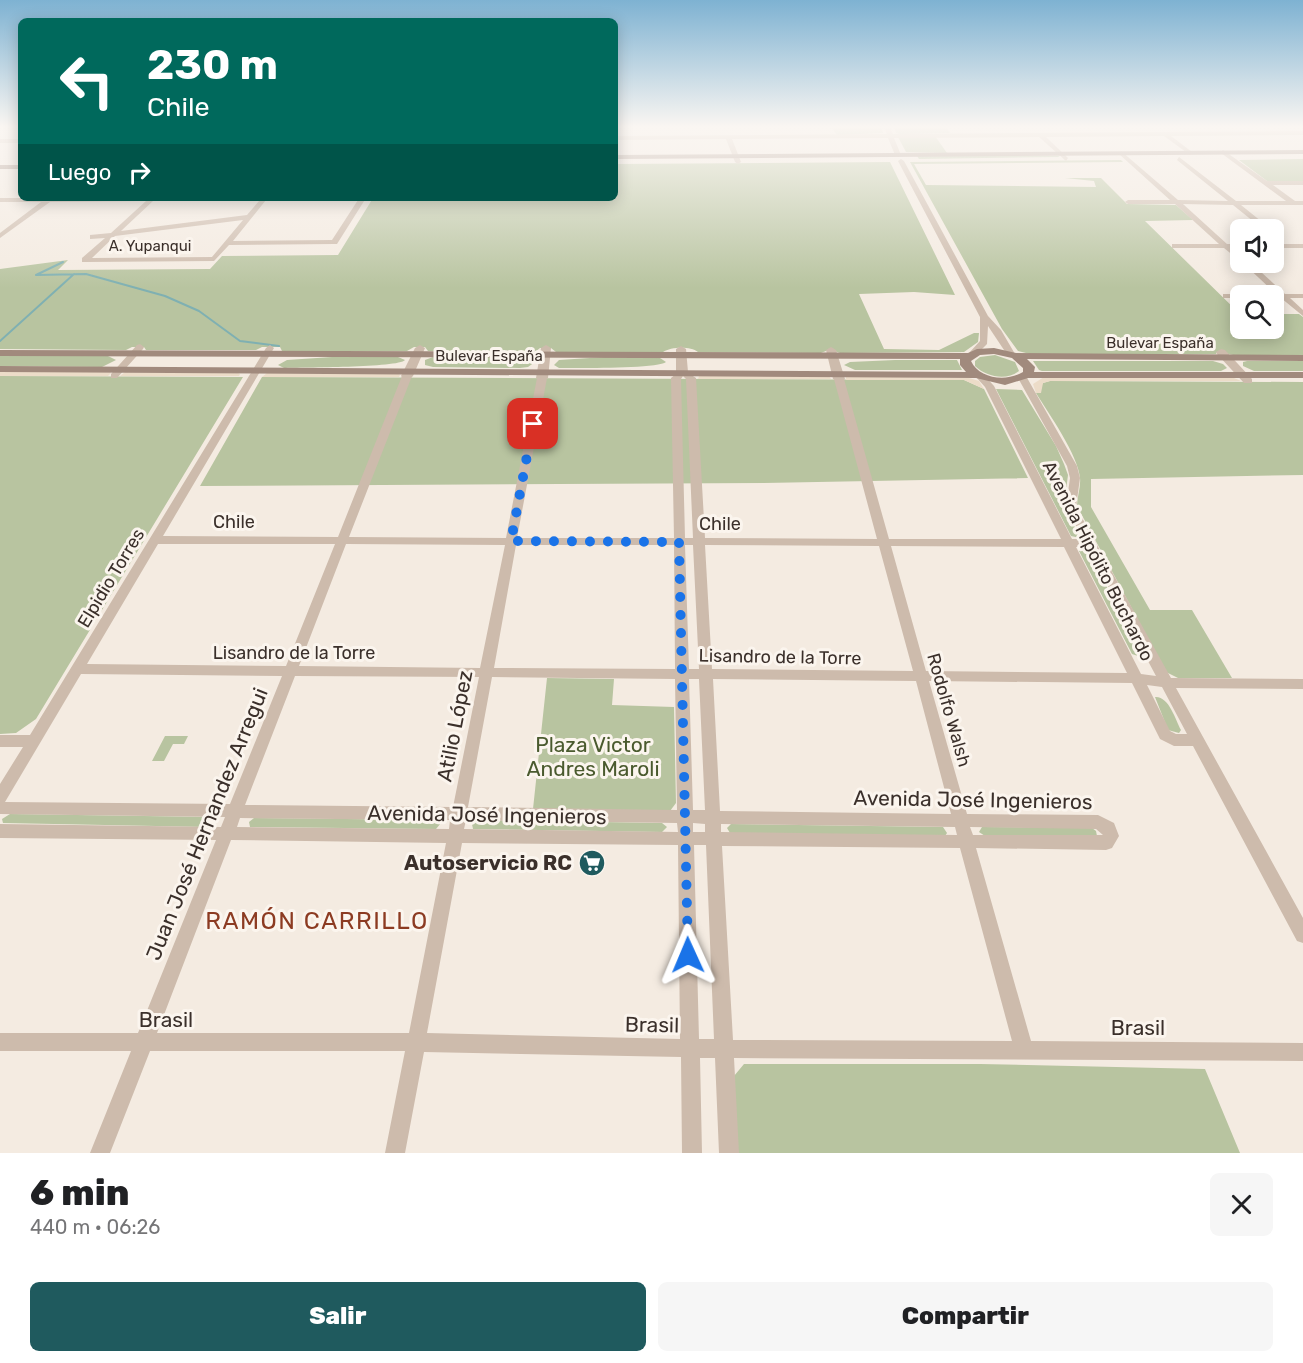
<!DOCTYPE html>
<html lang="es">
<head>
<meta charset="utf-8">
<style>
	:root { --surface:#fff; --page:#f6f6f6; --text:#202124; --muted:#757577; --accent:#1f5a5e }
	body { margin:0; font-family:Rubik,sans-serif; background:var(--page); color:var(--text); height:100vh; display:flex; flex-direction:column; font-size:22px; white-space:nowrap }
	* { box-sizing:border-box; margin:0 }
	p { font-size:20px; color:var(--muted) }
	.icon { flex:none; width:33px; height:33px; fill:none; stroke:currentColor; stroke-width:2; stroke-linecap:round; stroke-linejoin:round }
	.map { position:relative; height:1153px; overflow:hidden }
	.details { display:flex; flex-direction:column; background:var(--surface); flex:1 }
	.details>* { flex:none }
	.banner { position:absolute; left:18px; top:18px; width:600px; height:183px; border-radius:9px; box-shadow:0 3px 15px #0003; background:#00695c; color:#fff; overflow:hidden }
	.fabs { position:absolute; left:1230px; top:219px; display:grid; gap:12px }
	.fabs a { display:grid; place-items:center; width:54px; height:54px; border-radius:9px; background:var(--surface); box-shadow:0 3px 15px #0003; font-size:30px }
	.pin { position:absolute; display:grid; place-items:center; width:51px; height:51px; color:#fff; margin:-26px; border-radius:12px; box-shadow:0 3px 9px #0006 }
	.me { position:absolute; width:66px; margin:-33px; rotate:359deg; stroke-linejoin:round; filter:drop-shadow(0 0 4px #0008) }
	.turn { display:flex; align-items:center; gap:21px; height:126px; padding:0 30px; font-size:27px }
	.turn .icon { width:78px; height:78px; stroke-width:2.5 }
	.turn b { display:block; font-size:42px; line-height:51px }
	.then { display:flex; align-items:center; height:57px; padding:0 30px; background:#0003; gap:12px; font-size:22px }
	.round { display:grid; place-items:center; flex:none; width:63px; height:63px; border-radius:9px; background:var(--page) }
	.overview { display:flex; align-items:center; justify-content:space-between; height:102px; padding:0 30px }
	h1 { font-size:36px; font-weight:800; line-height:45px }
	.cta { display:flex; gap:12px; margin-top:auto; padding:12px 30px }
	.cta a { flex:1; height:69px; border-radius:9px; background:var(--accent); color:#fff; font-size:24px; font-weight:800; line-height:69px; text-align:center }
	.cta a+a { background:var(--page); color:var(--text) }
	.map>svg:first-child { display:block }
	.green { fill:#b8c4a0 }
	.plaza { fill:#ecdcc8 }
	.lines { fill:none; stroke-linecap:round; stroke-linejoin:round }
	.stream { stroke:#7fb0b2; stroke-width:2 }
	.minor { fill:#cdbbac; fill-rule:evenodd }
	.tertiary { fill:#cdbbac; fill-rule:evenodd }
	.secondary { fill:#a18a7d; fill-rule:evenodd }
	.route { stroke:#1a73e8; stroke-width:10; stroke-dasharray:0 18 }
	.labels { text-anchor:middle; stroke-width:6; stroke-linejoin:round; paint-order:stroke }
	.far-street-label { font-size:15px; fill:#3b302b; stroke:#fbf5ee }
	.street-label { font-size:18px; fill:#3b302b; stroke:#fbf5ee }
	.near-street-label { font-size:21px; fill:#3b302b; stroke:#fbf5ee }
	.near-park-label { font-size:21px; fill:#4a5a2e; stroke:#fbf5ee }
	.near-poi-label { font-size:21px; font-weight:bold; fill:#3b302b; stroke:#fbf5ee; text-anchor:end }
	.near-neighbourhood-label { font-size:24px; letter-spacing:1.5px; fill:#8c3b22; stroke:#fbf5ee }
</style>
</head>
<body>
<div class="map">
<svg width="1303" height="1153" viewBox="0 0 1303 1153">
	<rect width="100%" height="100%" fill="#f4ebe1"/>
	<path class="green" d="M 831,127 L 881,127 L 883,133 L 837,135 Z
		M 894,127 L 946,127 L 950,133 L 900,134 L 896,133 Z
		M 935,136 L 947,153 L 906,152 L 898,137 Z
		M 917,156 L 1058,156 L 1060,157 L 919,159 Z
		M 1303,159 L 1303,182 L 1267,181 L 1239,160 Z
		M 1121,160 L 1123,162 L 914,164 L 926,185 L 1096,187 L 1094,181 L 1065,178 L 1101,178 L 1127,204 L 1176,205 L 1193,220 L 1145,221 L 1240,314 L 1240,328 L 1274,328 L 1274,314 L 1299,314 L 1303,317 L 1303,355 L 1233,355 L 1217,352 L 1216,354 L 1030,354 L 1018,351 L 1002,329 L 910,162 Z
		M 890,162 L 955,295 L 914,292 L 859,294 L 884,349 L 939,350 L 974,333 L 979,333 L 978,342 L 964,352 L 840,353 C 829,350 831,349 821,353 L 698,352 C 690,346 671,347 663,352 L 556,352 L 551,348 L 540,348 L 535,352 L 428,351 L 425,347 L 414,347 L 407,351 L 282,351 L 280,347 L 262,347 L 256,350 L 146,350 L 144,347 L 132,347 L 126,350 L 0,349 L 0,269 L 68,260 L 58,270 L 210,269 L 222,256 L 338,255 L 373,198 L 615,198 L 615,164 Z
		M 995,355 L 1015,362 L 1019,371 C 1007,381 986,377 975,366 L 975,361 L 980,357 Z
		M 0,356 L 108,356 L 116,360 L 102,367 L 0,366 Z
		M 332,357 L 398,357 L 405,360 C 398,368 301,367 284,368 L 278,365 L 287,360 Z
		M 433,357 L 527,357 L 535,362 L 528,367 L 520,368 L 433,367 L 425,365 L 425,360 Z
		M 605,357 L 660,358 L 666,362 C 658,369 575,368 559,368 L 554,365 L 559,360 Z
		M 895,360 L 957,360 L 962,370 L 855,370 L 844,365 L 850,362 Z
		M 1033,361 L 1213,361 L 1223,364 L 1227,368 L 1221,371 L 1042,371 L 1039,370 Z
		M 1247,361 L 1303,361 L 1303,371 L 1254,371 L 1243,366 L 1243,362 Z
		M 0,376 L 243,377 L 36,719 L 16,733 L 0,734 Z
		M 262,377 L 964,380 L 984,389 L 1028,478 L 764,483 L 200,486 Z
		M 1050,381 L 1303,382 L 1303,475 L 1091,479 L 1091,507 L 1150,610 L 1192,610 L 1232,678 L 1178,678 L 1166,672 L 1077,506 C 1077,497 1081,487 1080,478 C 1078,455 1049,414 1036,393 L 1040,393 L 1039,390 L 1043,383 Z
		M 996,389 L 1022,390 L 1056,446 L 1064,464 L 1068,475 L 1064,505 L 1080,538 L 1071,536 Z
		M 1082,549 L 1088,551 L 1142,654 L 1141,657 L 1132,654 L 1079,551 Z
		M 547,678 L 614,679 L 612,705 L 674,707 L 676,803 L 670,811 L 533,809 Z
		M 1155,697 C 1169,696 1175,719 1181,730 L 1179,733 L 1168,730 Z
		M 165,736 L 188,736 L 184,744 L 173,744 L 164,761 L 152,761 Z
		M 10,814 L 211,817 L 214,820 L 207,827 L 3,823 L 2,819 Z
		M 254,818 L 438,820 L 441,823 L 436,829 L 250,827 L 249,822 Z
		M 477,820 L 662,823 L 667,827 L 662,832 L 473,829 L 472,824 Z
		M 731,824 L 943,827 L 947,833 L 945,836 L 730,833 L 727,828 Z
		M 982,827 L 1092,828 L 1096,831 L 1097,836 L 985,836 L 979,832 Z
		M 744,1064 L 980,1064 L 1205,1069 L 1240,1153 L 738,1153 L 734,1076 Z"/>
	<path class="plaza" d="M 0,372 L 110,372 L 111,373 L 108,376 L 0,376 Z
		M 125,372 L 238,373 L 240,374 L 239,376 L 120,376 Z
		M 267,373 L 399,374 L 400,375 L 399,377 L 262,377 Z
		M 699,376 L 829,376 L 831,379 L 698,379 Z
		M 846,376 L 969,378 L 979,381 L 984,389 L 964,380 L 846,380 Z
		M 1044,377 L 1234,378 L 1241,381 L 1050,381 L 1043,383 L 1041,393 L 1036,393 L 1033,384 Z"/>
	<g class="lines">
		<path class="stream" d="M 63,262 L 36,275 L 86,274 L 165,296 L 199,311 L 240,341 L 279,346
			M 0,341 L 74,274"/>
		<path class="minor" d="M 884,127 L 890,127 L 893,134 L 1303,131 L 1303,135 L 1171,136 L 1192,152 L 1190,155 L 1164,136 L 1046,137 L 1068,158 L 1066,161 L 1039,137 L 894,138 L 901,155 L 898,157 L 895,155 L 888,138 L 732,139 L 741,162 L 738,164 L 735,162 L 726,139 L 615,140 L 615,136 L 887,134 Z
			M 0,139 L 21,139 L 21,143 L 0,143 Z
			M 1223,150 L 1267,181 L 1303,181 L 1303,185 L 1273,185 L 1295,201 L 1303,201 L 1303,205 L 1241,205 L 1272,230 L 1264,230 L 1233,205 L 1183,204 L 1227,244 L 1240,244 L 1240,248 L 1232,248 L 1240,256 L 1240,261 L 1224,248 L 1172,248 L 1172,244 L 1219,244 L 1175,204 L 1128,204 L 1125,202 L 1128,200 L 1170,200 L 1119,154 L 1121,151 L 1178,200 L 1228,201 L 1177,160 L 1179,157 L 1236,201 L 1286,201 L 1221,153 Z
			M 901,159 L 904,161 L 988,316 L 1001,330 L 1015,354 L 1014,356 L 1008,356 L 988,326 L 987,344 L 976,355 L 969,353 L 980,341 L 980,317 L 898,161 Z
			M 0,198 L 366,198 L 337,244 L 334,244 L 229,245 L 214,261 L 85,262 L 82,262 L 82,258 L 105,238 L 90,239 L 90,235 L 111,233 L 146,201 L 50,202 L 0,238 L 0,233 L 41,202 L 0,202 ZM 266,200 L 358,200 L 332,240 L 233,241 ZM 153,201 L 259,201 L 247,215 L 121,231 ZM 243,220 L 212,257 L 92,258 L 115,236 Z
			M 1274,244 L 1303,244 L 1303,248 L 1274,248 Z
			M 1242,262 L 1250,262 L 1285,294 L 1303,294 L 1303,298 L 1290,298 L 1303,310 L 1303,316 L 1281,298 L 1277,298 L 1277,295 Z
			M 1223,294 L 1240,294 L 1244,296 L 1240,296 L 1240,298 L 1223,298 Z
			M 140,344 L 144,347 L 143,349 L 117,378 L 111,378 L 111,374 L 137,345 Z
			M 270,345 L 274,348 L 163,536 L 338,537 L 402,376 L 407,373 L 412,376 L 349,537 L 506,538 L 537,378 L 542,375 L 547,378 L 517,538 L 674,538 L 671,378 L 682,369 L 696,378 L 705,538 L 877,539 L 834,379 L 839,376 L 844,379 L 889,539 L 1061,539 L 985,387 L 976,377 L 981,374 L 984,375 L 994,386 L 1072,539 L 1083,539 L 1066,507 L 1070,478 L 1067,466 L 1018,378 L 1020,376 L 1026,376 L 1077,466 L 1080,478 L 1076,507 L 1171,678 L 1303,679 L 1303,689 L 1176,688 L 1303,918 L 1303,943 L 1297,941 L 1193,746 L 1174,746 L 1160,739 L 1132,683 L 929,681 L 967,814 L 1098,815 L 1114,823 L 1119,836 L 1112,848 L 1106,850 L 976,848 L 1031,1041 L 1303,1043 L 1303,1061 L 734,1058 L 739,1153 L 719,1153 L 715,1058 L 700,1058 L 702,1153 L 682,1153 L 681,1057 L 424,1052 L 405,1153 L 385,1153 L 405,1051 L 150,1051 L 110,1153 L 90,1153 L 131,1051 L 0,1051 L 0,1033 L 138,1033 L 216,840 L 0,838 L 0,824 L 221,827 L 225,817 L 0,814 L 0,784 L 23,747 L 0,747 L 0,735 L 30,735 L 266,348 ZM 683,376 L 686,379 L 693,538 L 685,538 L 681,379 ZM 158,544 L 335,544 L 286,666 L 87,664 ZM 346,544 L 505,545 L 480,668 L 299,666 ZM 516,545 L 674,545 L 675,669 L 494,668 ZM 685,545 L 693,545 L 699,669 L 689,669 ZM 705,545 L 879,546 L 913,671 L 712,669 ZM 891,546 L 1064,547 L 1127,673 L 926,671 ZM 1076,547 L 1087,547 L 1156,676 L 1141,674 ZM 81,674 L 282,676 L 230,804 L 5,802 ZM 295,676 L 479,677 L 453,807 L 245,805 ZM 492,677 L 675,679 L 677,810 L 468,807 ZM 689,679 L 699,679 L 705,810 L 693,810 ZM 713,679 L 916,681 L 951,814 L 720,811 ZM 1147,685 L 1162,687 L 1187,734 L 1176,734 L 1170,731 ZM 240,818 L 450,820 L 449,829 L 237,827 ZM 466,820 L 677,823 L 678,832 L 464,829 ZM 693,823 L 705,824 L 705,832 L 693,832 ZM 721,824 L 955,827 L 957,835 L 721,832 ZM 970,827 L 1096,829 L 1103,835 L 973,835 ZM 231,840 L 446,843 L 409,1033 L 157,1033 ZM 462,843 L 678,845 L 680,1039 L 427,1033 ZM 694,845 L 706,845 L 714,1039 L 699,1039 ZM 722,846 L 960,848 L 1012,1041 L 733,1040 Z"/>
		<path class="tertiary" d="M 420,345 L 425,348 L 413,376 L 411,378 L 403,378 L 401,376 L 415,348 Z
			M 546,345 L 551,348 L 548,378 L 542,381 L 536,378 L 541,348 Z
			M 681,346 L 686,349 L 688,372 L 682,375 L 676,372 L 676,349 Z
			M 831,347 L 836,350 L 845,379 L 843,381 L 839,382 L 833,379 L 826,350 Z
			M 1221,349 L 1225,350 L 1252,379 L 1252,383 L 1244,383 L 1217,354 L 1216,352 Z"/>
		<path class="secondary" d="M 1303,150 L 1303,154 L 615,159 L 615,155 Z
			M 0,165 L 21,165 L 21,169 L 0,169 Z
			M 994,348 L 1016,353 L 1303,355 L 1303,361 L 1027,359 L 1035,367 L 1034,372 L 1303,372 L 1303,378 L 1028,378 L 1005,385 L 976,378 L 0,372 L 0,366 L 966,372 L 960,365 L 960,359 L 0,356 L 0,350 L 968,353 L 977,349 ZM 994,354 L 1012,358 L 1023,368 L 1023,372 C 1007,382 979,379 971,361 L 980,355 Z"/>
	</g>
	<linearGradient id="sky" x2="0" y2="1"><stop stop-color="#7eb2d2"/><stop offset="0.44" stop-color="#faf6f2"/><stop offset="1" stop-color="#faf6f2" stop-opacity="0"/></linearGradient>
	<rect width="1303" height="288" fill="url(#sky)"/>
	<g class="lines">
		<path class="route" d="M 533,424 L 511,541 L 679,542 L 688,955"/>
	</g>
	<defs>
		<symbol id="supermarket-disc" viewBox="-11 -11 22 22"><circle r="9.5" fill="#1f5a5e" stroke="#fbf5ee"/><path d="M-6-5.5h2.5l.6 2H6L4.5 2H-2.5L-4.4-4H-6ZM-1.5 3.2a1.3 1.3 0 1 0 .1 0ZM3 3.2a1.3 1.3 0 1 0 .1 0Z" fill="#fff"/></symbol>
	</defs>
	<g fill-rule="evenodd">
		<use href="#supermarket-disc" x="577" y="848" width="30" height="30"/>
	</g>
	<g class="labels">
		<g class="far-street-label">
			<text x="150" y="251">A. Yupanqui</text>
			<text x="1160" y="348">Bulevar España</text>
			<text x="489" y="361">Bulevar España</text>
		</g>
		<g class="street-label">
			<text x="234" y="528">Chile</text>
			<text x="720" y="530">Chile</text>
			<text transform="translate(1098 561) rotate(63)" y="6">Avenida Hipólito Buchardo</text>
			<text transform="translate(111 578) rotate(-59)" y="6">Elpidio Torres</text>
			<text x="294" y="659">Lisandro de la Torre</text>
			<text transform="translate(780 657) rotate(1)" y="6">Lisandro de la Torre</text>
			<text transform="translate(949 710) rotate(74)" y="6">Rodolfo Walsh</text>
		</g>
		<g class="near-street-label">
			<text transform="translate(455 726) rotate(-79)" y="7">Atilio López</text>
			<text transform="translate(973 800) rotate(1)" y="7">Avenida José Ingenieros</text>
			<text transform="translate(487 815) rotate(1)" y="7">Avenida José Ingenieros</text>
			<text transform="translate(207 824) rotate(-68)" y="7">Juan José Hernandez Arregui</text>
			<text x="166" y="1027">Brasil</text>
			<text transform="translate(652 1025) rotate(1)" y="7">Brasil</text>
			<text x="1138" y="1035">Brasil</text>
		</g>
		<g class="near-park-label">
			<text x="593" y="752">Plaza Victor<tspan x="593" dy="24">Andres Maroli</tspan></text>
		</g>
		<g class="near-poi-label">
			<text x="572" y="870">Autoservicio RC</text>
		</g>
		<g class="near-neighbourhood-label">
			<text x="317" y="929">RAMÓN CARRILLO</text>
		</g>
	</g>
</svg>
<div class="fabs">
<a><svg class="icon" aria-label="sound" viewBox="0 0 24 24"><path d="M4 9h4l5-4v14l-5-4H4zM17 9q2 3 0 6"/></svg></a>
<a><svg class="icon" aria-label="search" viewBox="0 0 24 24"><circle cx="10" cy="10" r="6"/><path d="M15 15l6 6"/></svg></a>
</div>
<div class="pin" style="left:533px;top:424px;background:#d93025"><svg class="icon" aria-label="arrive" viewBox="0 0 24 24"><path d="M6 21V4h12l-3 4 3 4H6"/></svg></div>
<svg class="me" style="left:688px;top:955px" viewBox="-20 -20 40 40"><path d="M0-17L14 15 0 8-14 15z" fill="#1a73e8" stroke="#fff" stroke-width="4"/></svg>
<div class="banner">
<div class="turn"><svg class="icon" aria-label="left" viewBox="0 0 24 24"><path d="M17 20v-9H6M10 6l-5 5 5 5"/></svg><div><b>230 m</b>Chile</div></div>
<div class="then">Luego<svg class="icon" aria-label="right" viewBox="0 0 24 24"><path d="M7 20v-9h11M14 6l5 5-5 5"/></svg></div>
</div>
</div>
<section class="details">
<div class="overview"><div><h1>6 min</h1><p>440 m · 06:26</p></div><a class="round"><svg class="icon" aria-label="close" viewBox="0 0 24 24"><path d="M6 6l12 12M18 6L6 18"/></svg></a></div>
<div class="cta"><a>Salir</a><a>Compartir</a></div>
</section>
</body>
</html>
